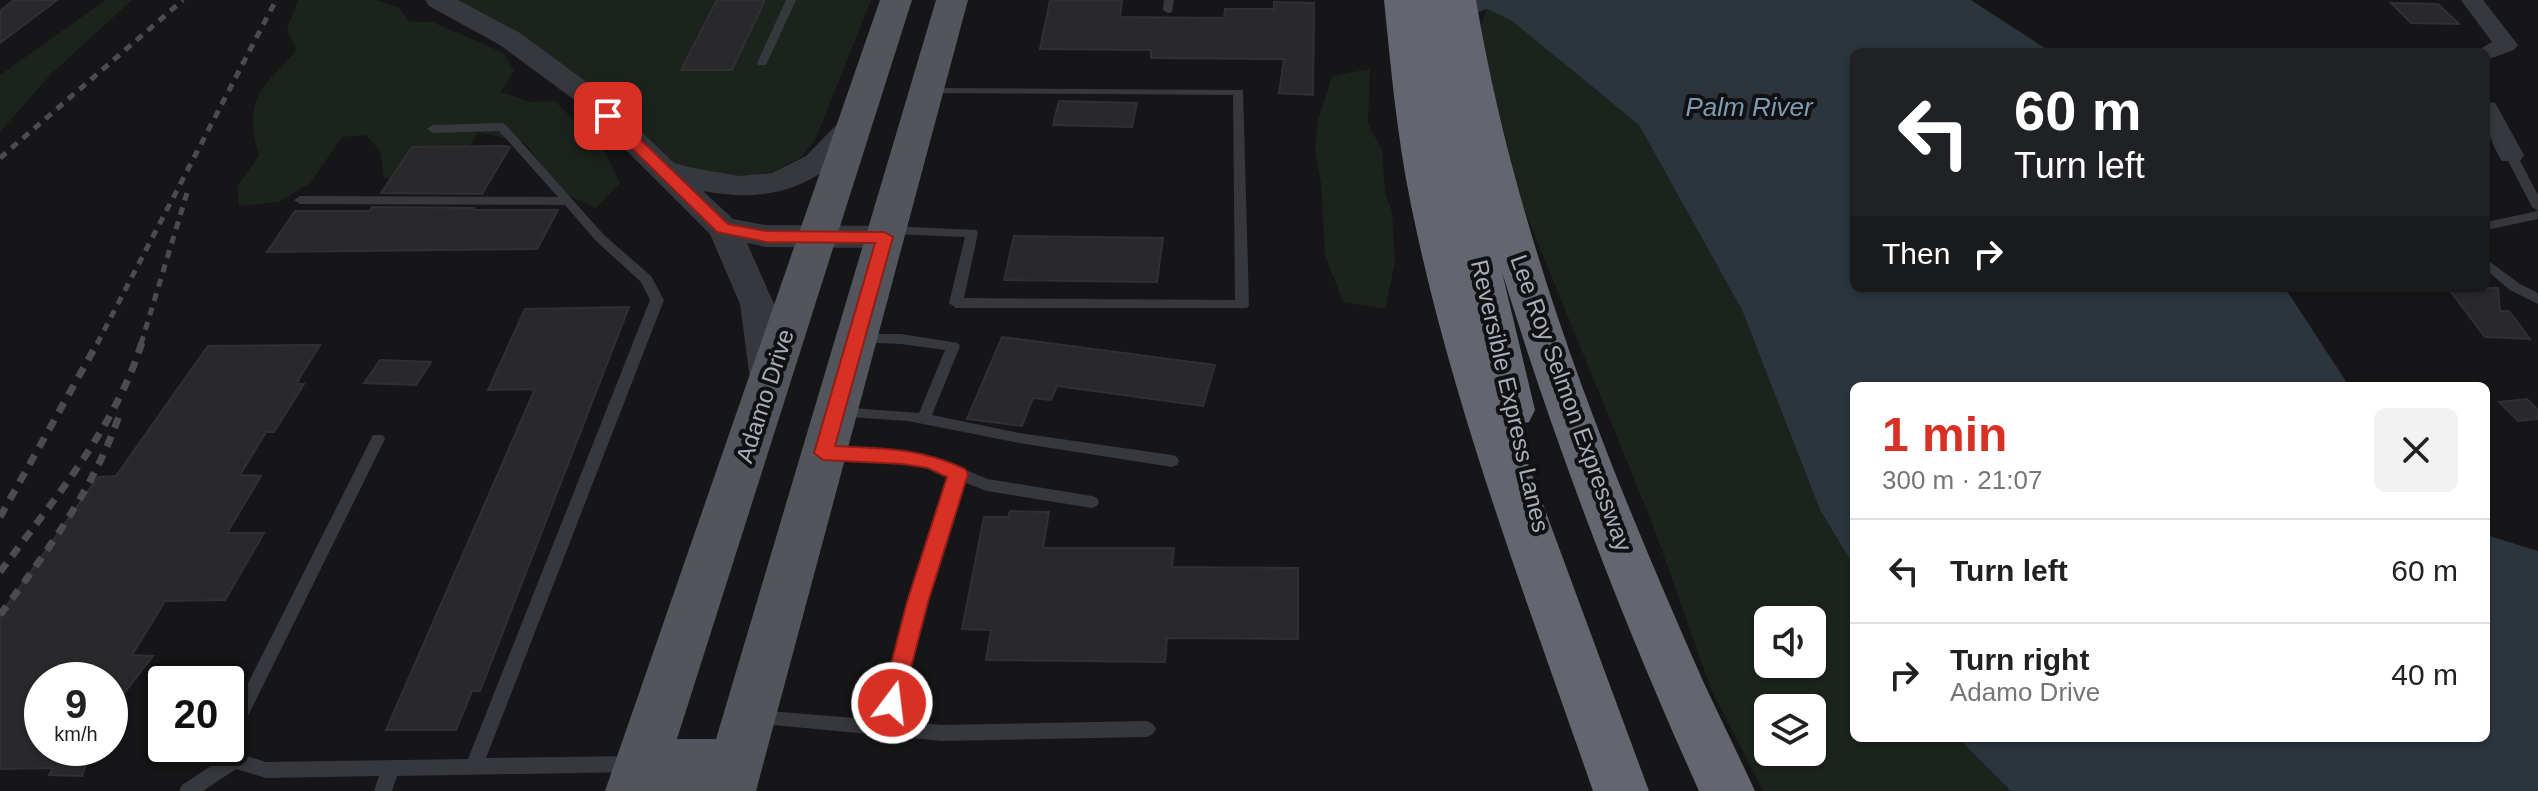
<!DOCTYPE html>
<html lang="en">
<head>
<meta charset="utf-8">
<style>
	:root { --surface:#fff; --page:#f2f2f2; --text:#222; --muted:#767676; --line:#e0e0e0; --accent:#d93025 }
	body { margin:0; font-family:Arial,sans-serif; background:var(--page); color:var(--text); height:100vh; display:flex; flex-direction:column; font-size:30px; white-space:nowrap }
	* { box-sizing:border-box; margin:0 }
	p { font-size:26px; color:var(--muted) }
	.icon { flex:none; width:44px; height:44px; fill:none; stroke:currentColor; stroke-width:2; stroke-linecap:round; stroke-linejoin:round }
	.map { position:relative; flex:1; overflow:hidden }
	.sheet { position:absolute; left:1850px; top:382px; width:640px; height:360px; display:flex; flex-direction:column; background:var(--surface); border-radius:12px; box-shadow:0 2px 6px #0004 }
	.sheet>* { flex:none }
	.banner { position:absolute; left:1850px; top:48px; width:640px; height:244px; border-radius:12px; box-shadow:0 2px 6px #0004; background:#202124; color:#fff; overflow:hidden }
	.controls { position:absolute; left:1754px; top:606px; display:grid; gap:16px }
	.controls a { display:grid; place-items:center; width:72px; height:72px; border-radius:12px; background:var(--surface); box-shadow:0 2px 6px #0004; font-size:40px }
	.speed { position:absolute; left:24px; top:662px; display:flex; gap:16px; font-size:40px; font-weight:700; text-align:center }
	.speed>* { display:grid; place-content:center; width:104px; height:104px; border-radius:50%; background:var(--surface); box-shadow:0 2px 6px #0004; line-height:1 }
	.speed small { font-size:20px; font-weight:400 }
	.speed .limit { border:4px solid #111; border-radius:12px; background:#fff; color:#111 }
	.pin { position:absolute; display:grid; place-items:center; width:68px; height:68px; color:#fff; margin:-34px; border-radius:16px; box-shadow:0 4px 12px #0006 }
	.me { position:absolute; width:88px; margin:-44px; rotate:15deg; stroke-linejoin:round; filter:drop-shadow(0 0 6px #0008) }
	.turn { display:flex; align-items:center; gap:28px; height:168px; padding:0 32px; font-size:36px }
	.turn .icon { width:104px; height:104px; stroke-width:2.5 }
	.turn b { display:block; font-size:56px; line-height:68px }
	.then { display:flex; align-items:center; height:76px; padding:0 32px; background:#0003; gap:16px; font-size:30px }
	.round { display:grid; place-items:center; flex:none; width:84px; height:84px; border-radius:12px; background:var(--page) }
	.head { display:flex; align-items:center; justify-content:space-between; height:136px; padding:0 32px }
	h1 { font-size:48px; font-weight:600; line-height:60px; color:var(--accent) }
	ul { padding:0; list-style:none }
	li { display:flex; align-items:center; gap:24px; height:104px; padding:0 32px; border-top:2px solid var(--line) }
	li div { flex:1 }
	li b { display:block; font-size:30px }
	li em { font-style:normal }
	.map>svg:first-child { display:block }
	.green { fill:#1c231d; fill-rule:evenodd }
	.water { fill:#2c353c }
	.building { fill:#29292c; stroke:#303034; stroke-width:2 }
	.lines { fill:none; stroke-linecap:round; stroke-linejoin:round }
	.service { fill:#37383d; fill-rule:evenodd }
	.minor { fill:#37383d; fill-rule:evenodd }
	.tertiary { fill:#37383d; fill-rule:evenodd }
	.primary { fill:#53555c; fill-rule:evenodd }
	.motorway { fill:#63666e; fill-rule:evenodd }
	.rail-far1 { stroke:#4a4c52; stroke-width:5; stroke-dasharray:8 7; stroke-linecap:butt }
	.rail { stroke:#4a4c52; stroke-width:7; stroke-dasharray:11 9; stroke-linecap:butt }
	.route { fill:#d93025; stroke:#8d1f18; stroke-width:2 }
	.labels { text-anchor:middle; stroke-width:8; stroke-linejoin:round; paint-order:stroke }
	.street-label { font-size:24px; fill:#a8adb8; stroke:#111113 }
	.water-label { font-size:26px; font-style:italic; fill:#7f9bb3; stroke:#111113 }
</style>
</head>
<body>
<div class="map">
<svg width="2538" height="791" viewBox="0 0 2538 791">
	<rect width="100%" height="100%" fill="#161618"/>
	<path class="green" d="M 106,0 L 132,0 L 50,75 L 0,132 L 0,75 Z
		M 298,0 L 374,0 L 398,7 L 410,22 L 432,22 L 504,53 L 514,71 L 501,92 L 531,102 L 555,101 L 606,153 L 620,183 L 596,208 L 562,193 L 524,142 L 478,132 C 450,180 437,179 384,178 L 380,151 L 366,135 L 342,137 L 310,183 L 278,202 L 239,206 L 237,187 L 259,156 C 243,99 260,90 297,50 L 287,30 Z
		M 450,0 L 871,0 L 815,140 L 801,157 L 772,172 L 736,178 L 683,174 Z
		M 1487,9 L 1512,21 L 1639,125 L 1742,310 L 1820,510 L 1854,566 L 1854,738 L 1958,738 L 2011,791 L 1763,791 L 1711,689 L 1653,525 L 1522,204 L 1479,33 ZM 1768,620 L 1812,620 L 1812,664 L 1768,664 ZM 1768,708 L 1812,708 L 1812,752 L 1768,752 Z
		M 1370,69 L 1368,124 L 1382,150 L 1385,192 L 1392,212 L 1395,262 L 1385,309 L 1343,302 L 1325,255 L 1321,182 L 1315,153 L 1318,120 L 1332,76 Z"/>
	<path class="water" d="M 1403,0 L 1971,0 L 2051,52 L 1854,52 L 1854,288 L 2285,288 L 2349,386 L 1854,386 L 1854,566 L 1820,510 L 1742,310 L 1639,125 L 1512,21 L 1487,9 L 1450,22 Z
		M 2486,535 L 2538,551 L 2538,791 L 2011,791 L 1958,738 L 2486,738 Z"/>
	<path class="building" d="M 14,0 L 57,0 L 0,43 L 0,11 Z
		M 717,0 L 765,0 L 732,70 L 681,70 Z
		M 1050,0 L 1122,0 L 1120,17 L 1224,18 L 1225,9 L 1274,9 L 1274,2 L 1314,3 L 1313,95 L 1279,93 L 1284,59 L 1151,58 L 1151,50 L 1040,49 Z
		M 2391,3 L 2438,4 L 2459,24 L 2411,23 Z
		M 1059,101 L 1137,103 L 1132,127 L 1053,125 Z
		M 412,147 L 504,146 L 510,147 L 482,194 L 381,193 Z
		M 372,207 L 474,208 L 473,210 L 558,210 L 537,249 L 267,252 L 295,211 L 369,211 Z
		M 1014,236 L 1163,238 L 1157,282 L 1004,280 Z
		M 2448,288 L 2498,288 L 2500,311 L 2509,311 L 2530,339 L 2485,337 Z
		M 629,307 L 480,691 L 472,691 L 456,730 L 386,730 L 535,389 L 488,390 L 525,309 Z
		M 1002,337 L 1215,365 L 1203,406 L 1057,386 L 1051,400 L 1033,398 L 1022,426 L 967,419 Z
		M 320,345 L 296,384 L 304,384 L 274,432 L 266,432 L 240,475 L 261,476 L 227,533 L 264,533 L 225,600 L 165,601 L 132,655 L 153,656 L 110,711 L 110,680 L 42,680 L 42,748 L 92,748 L 82,776 L 49,775 L 53,768 L 0,769 L 0,615 L 98,477 L 116,476 L 208,346 Z
		M 380,360 L 431,362 L 416,385 L 364,383 Z
		M 2527,399 L 2538,410 L 2538,419 L 2518,421 L 2499,402 Z
		M 1010,511 L 1049,512 L 1043,548 L 1174,548 L 1172,567 L 1298,568 L 1298,639 L 1167,638 L 1165,662 L 986,660 L 991,630 L 962,629 L 984,517 L 1008,517 Z"/>
	<g class="lines">
		<path class="service" d="M 786,0 L 796,0 L 767,63 L 766,65 L 758,65 L 757,63 Z
			M 1164,0 L 1174,0 L 1172,12 L 1168,13 L 1163,10 Z
			M 928,88 L 1243,90 L 1249,305 L 1247,308 L 956,308 L 949,303 L 965,237 L 890,234 L 884,230 L 890,226 L 976,230 L 978,233 L 964,298 L 1235,300 L 1233,95 L 924,93 L 924,89 Z
			M 502,123 L 506,125 L 604,235 L 651,276 L 664,300 L 486,758 L 634,756 L 640,758 L 643,764 L 640,770 L 634,772 L 397,776 L 392,791 L 374,791 L 379,776 L 266,778 L 236,769 L 203,791 L 179,791 L 182,785 L 226,756 L 227,748 L 230,748 L 232,715 L 371,439 L 373,435 L 383,435 L 385,439 L 246,720 L 243,755 L 266,762 L 468,759 L 650,300 L 641,282 L 596,241 L 565,205 L 300,204 L 294,200 L 300,196 L 558,197 L 499,131 L 433,133 L 427,129 L 433,125 Z
			M 2511,151 L 2517,155 L 2538,195 L 2538,219 L 2486,230 L 2486,222 L 2538,211 L 2532,207 L 2505,155 Z
			M 2486,259 L 2520,284 L 2538,293 L 2538,304 L 2510,290 L 2486,270 Z
			M 860,334 L 901,334 L 958,343 L 960,346 L 932,415 L 1019,433 L 1172,455 L 1177,457 L 1179,461 L 1177,465 L 1172,467 L 1019,443 L 908,421 L 834,416 L 832,412 L 834,408 L 839,407 L 919,413 L 945,350 L 901,344 L 855,342 L 853,339 Z
			M 830,447 L 912,453 L 948,463 L 988,479 L 1092,496 L 1097,498 L 1099,502 L 1097,506 L 1092,508 L 987,491 L 963,482 L 926,602 L 896,721 L 943,725 L 1147,721 L 1153,724 L 1156,729 L 1153,734 L 1147,737 L 943,741 L 751,723 L 749,718 L 751,713 L 757,710 L 880,720 L 910,602 L 950,477 L 912,464 L 830,459 L 825,457 L 823,453 L 825,449 Z"/>
		<path class="minor" d="M 2461,0 L 2483,0 L 2518,45 L 2514,50 L 2486,60 L 2486,52 L 2475,52 L 2492,42 Z
			M 2486,101 L 2495,103 L 2498,108 L 2524,155 L 2520,161 L 2502,161 C 2489,140 2486,125 2486,101 Z"/>
		<path class="tertiary" d="M 425,0 L 458,0 L 520,33 L 600,92 L 674,163 L 693,168 L 739,176 L 772,173 L 806,156 L 845,116 L 855,113 L 865,116 L 870,122 C 828,184 776,205 703,191 L 733,219 L 766,225 L 884,226 L 895,229 L 900,237 L 895,245 L 884,248 L 766,247 L 747,243 L 774,304 L 787,386 L 782,395 L 769,399 L 756,395 L 751,386 L 740,304 L 710,234 L 580,104 L 500,45 L 429,6 Z"/>
		<path class="primary" d="M 880,0 L 912,0 L 677,739 L 716,739 L 936,0 L 968,0 L 756,791 L 605,791 Z"/>
		<path class="motorway" d="M 1384,0 L 1476,0 C 1516,237 1606,462 1703,681 C 1720,718 1738,754 1755,791 L 1699,791 C 1623,623 1556,448 1502,272 L 1535,410 L 1529,422 L 1514,426 L 1649,791 L 1593,791 C 1526,598 1452,406 1411,205 C 1397,137 1391,69 1384,0 Z"/>
		<path class="rail-far1" d="M 0,158 L 183,0
			M 97,344 L 276,0
			M 141,344 L 187,193"/>
		<path class="rail" d="M 0,517 L 98,342
			M 0,572 C 53,500 115,429 142,342
			M 0,615 C 47,551 94,489 120,413"/>
	</g>
	<path class="route" d="M 608,111 L 613,113 L 728,224 L 766,231 L 884,232 L 893,237 L 835,446 C 883,448 920,448 965,469 L 968,474 L 928,602 L 900,710 L 892,713 L 884,710 L 881,703 L 907,602 L 947,477 L 928,468 L 903,464 L 823,460 L 814,453 L 875,243 L 766,242 L 717,232 L 602,119 L 602,113 Z"/>
	<g class="labels">
		<g class="street-label">
			<text transform="translate(765 396) rotate(-72)" y="8">Adamo Drive</text>
			<text transform="translate(1510 396) rotate(77)" y="8">Reversible Express Lanes</text>
			<text transform="translate(1571 403) rotate(70)" y="8">Lee Roy Selmon Expressway</text>
		</g>
		<g class="water-label">
			<text x="1749" y="116">Palm River</text>
		</g>
	</g>
</svg>
<div class="controls">
<a><svg class="icon" aria-label="sound" viewBox="0 0 24 24"><path d="M4 9h4l5-4v14l-5-4H4zM17 9q2 3 0 6"/></svg></a>
<a><svg class="icon" aria-label="layers" viewBox="0 0 24 24"><path d="M12 4l9 5-9 5-9-5zM3 14l9 5 9-5"/></svg></a>
</div>
<div class="speed"><div>9<small>km/h</small></div><div class="limit">20</div></div>
<div class="pin" style="left:608px;top:116px;background:#d93025"><svg class="icon" aria-label="arrive" viewBox="0 0 24 24"><path d="M6 21V4h12l-3 4 3 4H6"/></svg></div>
<svg class="me" style="left:892px;top:703px" viewBox="-20 -20 40 40"><circle r="17" fill="#d93025" stroke="#fff" stroke-width="3"/><path d="M0-11L8 9 0 5-8 9z" fill="#fff"/></svg>
<div class="banner">
<div class="turn"><svg class="icon" aria-label="left" viewBox="0 0 24 24"><path d="M17 20v-9H6M10 6l-5 5 5 5"/></svg><div><b>60 m</b>Turn left</div></div>
<div class="then">Then<svg class="icon" aria-label="right" viewBox="0 0 24 24"><path d="M7 20v-9h11M14 6l5 5-5 5"/></svg></div>
</div>
<section class="sheet">
<div class="head"><div><h1>1 min</h1><p>300 m · 21:07</p></div><a class="round"><svg class="icon" aria-label="close" viewBox="0 0 24 24"><path d="M6 6l12 12M18 6L6 18"/></svg></a></div>
<ul>
<li><svg class="icon" aria-label="left" viewBox="0 0 24 24"><path d="M17 20v-9H6M10 6l-5 5 5 5"/></svg><div><b>Turn left</b></div><em>60 m</em></li>
<li><svg class="icon" aria-label="right" viewBox="0 0 24 24"><path d="M7 20v-9h11M14 6l5 5-5 5"/></svg><div><b>Turn right</b><p>Adamo Drive</p></div><em>40 m</em></li>
</ul>
</section>
</div>
</body>
</html>
